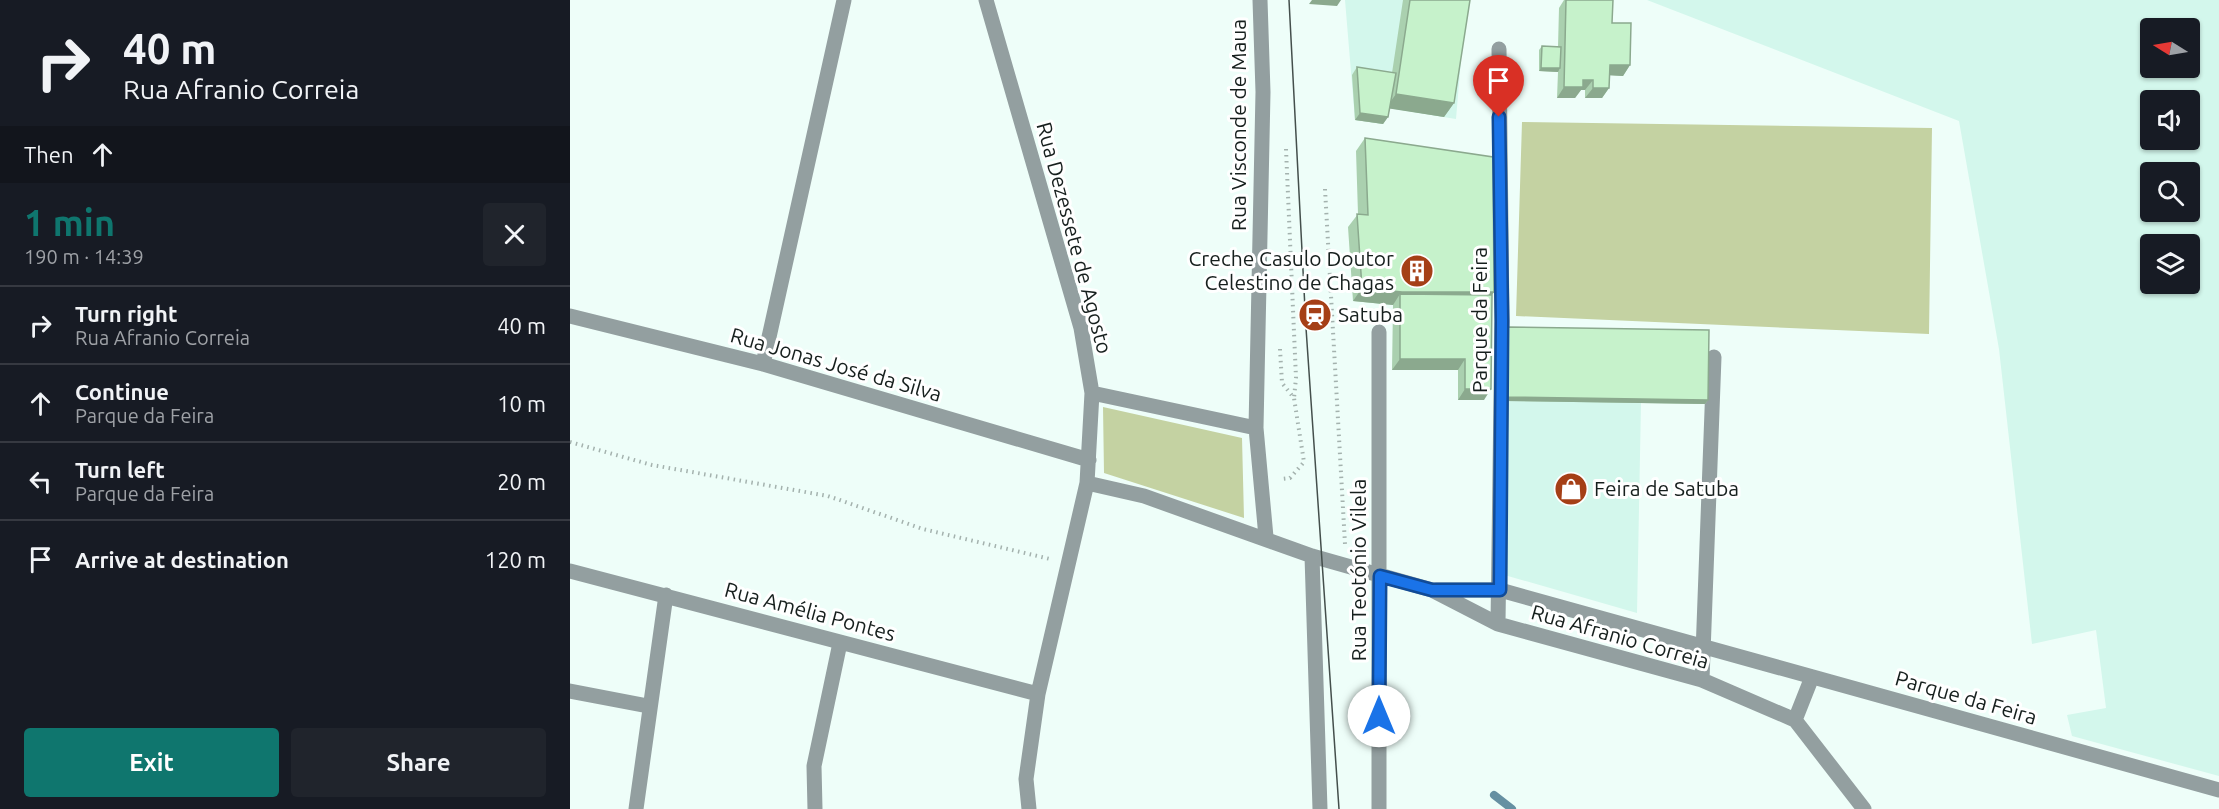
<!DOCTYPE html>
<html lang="en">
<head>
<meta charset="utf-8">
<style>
	:root { --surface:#171b24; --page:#20242c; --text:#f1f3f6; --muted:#9ea1a6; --line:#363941; --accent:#0f766e }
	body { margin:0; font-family:Ubuntu,sans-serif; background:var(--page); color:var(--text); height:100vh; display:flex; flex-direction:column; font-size:22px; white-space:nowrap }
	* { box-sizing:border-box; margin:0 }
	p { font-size:20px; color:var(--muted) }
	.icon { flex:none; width:33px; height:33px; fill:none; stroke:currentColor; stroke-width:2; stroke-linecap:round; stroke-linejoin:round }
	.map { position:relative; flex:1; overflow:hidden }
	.drawer { display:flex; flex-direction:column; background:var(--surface); width:570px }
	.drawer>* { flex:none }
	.top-card { background:#171b24; color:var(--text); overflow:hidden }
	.needle { width:39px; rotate:281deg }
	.controls { position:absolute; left:1570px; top:18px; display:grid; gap:12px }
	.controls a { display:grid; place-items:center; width:60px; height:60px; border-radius:6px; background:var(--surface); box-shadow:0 2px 4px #0004; font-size:30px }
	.pin { position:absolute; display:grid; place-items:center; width:51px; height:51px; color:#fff; margin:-62px -26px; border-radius:50% 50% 50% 0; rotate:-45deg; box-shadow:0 0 6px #0007 }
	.pin .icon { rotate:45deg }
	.me { position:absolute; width:66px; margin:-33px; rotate:0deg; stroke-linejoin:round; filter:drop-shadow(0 0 4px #0008) }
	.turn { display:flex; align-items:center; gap:21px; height:126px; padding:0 24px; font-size:27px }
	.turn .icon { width:78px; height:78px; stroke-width:2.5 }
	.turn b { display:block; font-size:42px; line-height:51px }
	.then { display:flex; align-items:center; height:57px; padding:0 24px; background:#0003; gap:12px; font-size:22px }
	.round { display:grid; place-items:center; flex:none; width:63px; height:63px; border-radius:6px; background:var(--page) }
	.overview { display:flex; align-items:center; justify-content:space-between; height:102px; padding:0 24px }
	h1 { font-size:36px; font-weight:700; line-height:45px; color:var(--accent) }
	.button { display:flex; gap:12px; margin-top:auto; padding:12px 24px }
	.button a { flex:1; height:69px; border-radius:6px; background:var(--accent); color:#fff; font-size:24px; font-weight:700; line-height:69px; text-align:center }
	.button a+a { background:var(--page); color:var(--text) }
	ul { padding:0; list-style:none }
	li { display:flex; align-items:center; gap:18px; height:78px; padding:0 24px; border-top:2px solid var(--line) }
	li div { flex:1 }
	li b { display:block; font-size:22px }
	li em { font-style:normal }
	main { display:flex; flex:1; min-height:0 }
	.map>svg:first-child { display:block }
	.built { fill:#d3f7ec; fill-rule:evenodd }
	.green { fill:#c4d2a2 }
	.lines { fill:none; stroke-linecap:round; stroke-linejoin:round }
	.stream { stroke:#6690a2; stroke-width:8 }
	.path { stroke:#a4b2ae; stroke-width:4; stroke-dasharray:1.5 4.5; stroke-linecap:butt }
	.street { stroke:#939fa0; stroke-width:15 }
	.tram { stroke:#444f4c; stroke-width:1.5 }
	.wall { fill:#aad0af }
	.shaded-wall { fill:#8ba98e }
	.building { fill:#c6f2cb; stroke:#8ba98e; stroke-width:1.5 }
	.route-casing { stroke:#114b97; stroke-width:15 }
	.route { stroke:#1a73e8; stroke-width:10 }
	.labels { text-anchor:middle; stroke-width:6; stroke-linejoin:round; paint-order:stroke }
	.street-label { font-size:21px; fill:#161f1d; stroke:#fff }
	.poi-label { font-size:21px; fill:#161f1d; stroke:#fff; text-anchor:start }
</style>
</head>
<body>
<main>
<section class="drawer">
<div class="top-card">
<div class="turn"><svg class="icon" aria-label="right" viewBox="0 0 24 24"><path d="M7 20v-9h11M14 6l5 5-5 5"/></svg><div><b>40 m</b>Rua Afranio Correia</div></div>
<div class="then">Then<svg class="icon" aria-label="ahead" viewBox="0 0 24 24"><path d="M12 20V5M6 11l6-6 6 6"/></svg></div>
</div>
<div class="overview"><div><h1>1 min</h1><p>190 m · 14:39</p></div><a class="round"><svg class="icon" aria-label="close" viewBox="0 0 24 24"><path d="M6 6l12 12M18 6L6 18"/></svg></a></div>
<ul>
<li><svg class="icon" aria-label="right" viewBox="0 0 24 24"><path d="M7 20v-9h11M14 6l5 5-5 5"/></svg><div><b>Turn right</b><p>Rua Afranio Correia</p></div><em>40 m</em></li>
<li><svg class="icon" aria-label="ahead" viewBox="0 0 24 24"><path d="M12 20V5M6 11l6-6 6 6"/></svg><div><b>Continue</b><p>Parque da Feira</p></div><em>10 m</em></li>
<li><svg class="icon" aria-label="left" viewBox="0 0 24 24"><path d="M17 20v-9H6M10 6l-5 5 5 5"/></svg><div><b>Turn left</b><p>Parque da Feira</p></div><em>20 m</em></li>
<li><svg class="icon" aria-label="arrive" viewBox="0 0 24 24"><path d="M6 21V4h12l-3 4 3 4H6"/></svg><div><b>Arrive at destination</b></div><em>120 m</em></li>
</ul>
<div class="button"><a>Exit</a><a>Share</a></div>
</section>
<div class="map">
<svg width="1649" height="809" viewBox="0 0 1649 809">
	<rect width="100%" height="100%" fill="#eefef9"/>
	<path class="built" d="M 775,0 L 896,0 L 886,119 L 817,108 L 813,124 L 785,120 Z
		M 1077,0 L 1649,0 L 1649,776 L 1502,736 L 1497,715 L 1536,708 L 1526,630 L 1462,644 L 1429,349 L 1389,121 ZM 1620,28 L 1620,68 L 1581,68 L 1581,28 ZM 1620,100 L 1620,140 L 1581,140 L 1581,100 ZM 1581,172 L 1620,172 L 1620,212 L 1581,212 ZM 1581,244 L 1620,244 L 1620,284 L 1581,284 Z
		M 936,330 L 1071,403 L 1067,613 L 931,574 Z"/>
	<path class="green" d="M 952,122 L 1362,128 L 1359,334 L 946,316 Z
		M 533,407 L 672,438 L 674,518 L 534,473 Z"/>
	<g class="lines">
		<path class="stream" d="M 924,795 L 942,809"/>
		<path class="path" d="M 716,149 L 726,378 L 724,398
			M 755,189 L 775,544
			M 710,349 L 712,383 L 724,398 L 734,462 L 720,478 L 711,479
			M 0,442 L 82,465 L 258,496 L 353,529 L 480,559"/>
		<path class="street" d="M 416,0 L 511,328 L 522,393 L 517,483 L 468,694 L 456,779 L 459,809
			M 690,0 L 693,92 L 686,428 L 696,537
			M 0,316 L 193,364 L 519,460
			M 809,332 L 809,809
			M 193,364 L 274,0
			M 522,393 L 686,428
			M 517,483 L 574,496 L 742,556 L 862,590 L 928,624 L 1132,680 L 1225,720 L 1294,809
			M 742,556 L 750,809
			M 0,571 L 468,694
			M 866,590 L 930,590 L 1649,790
			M 928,624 L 932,321 L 929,49
			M 1132,680 L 1144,357
			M 0,691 L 78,706
			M 1225,720 L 1242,677
			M 66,809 L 96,595
			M 245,809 L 244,766 L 270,643"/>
		<path class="tram" d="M 719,0 L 736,328 L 769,809"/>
	</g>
	<path class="wall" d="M 833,0 L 900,0 L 884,103 L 874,117 L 820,108 L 818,117 L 813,124 L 785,120 L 782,75 L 787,67 L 822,73 Z
		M 994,0 L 1043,0 L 1042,23 L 1060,65 L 1053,76 L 1040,75 L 1039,88 L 1032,98 L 1015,98 L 1015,90 L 1011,90 L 1005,98 L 987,98 L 988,72 L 969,71 L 969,50 L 972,46 L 988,47 L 989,8 Z
		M 795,138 L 924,292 L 922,295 L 914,400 L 888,400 L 888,370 L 822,370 L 823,305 L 783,301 L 778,227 L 788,214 L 786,151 Z
		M 938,327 L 1138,400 L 1135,404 L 935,401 L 936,330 Z"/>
	<path class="shaded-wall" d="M 742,0 L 771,0 L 767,6 L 739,4 Z
		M 1040,65 L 1060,65 L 1053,76 L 1033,75 Z
		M 971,68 L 990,68 L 988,72 L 969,71 Z
		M 1013,80 L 1023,80 L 1015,90 L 1011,90 L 1005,98 L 987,98 L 994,87 Z
		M 1023,88 L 1039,88 L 1032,98 L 1015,98 Z
		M 826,94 L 884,103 L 874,117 L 816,108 Z
		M 790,113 L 818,117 L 813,124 L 785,120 Z
		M 792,288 L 924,292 L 915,305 L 830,294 L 823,305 L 783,301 Z
		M 830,359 L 895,359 L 888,370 L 822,370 Z
		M 895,389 L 921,389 L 914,400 L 888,400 Z
		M 937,397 L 1138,400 L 1135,404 L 935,401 Z"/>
	<path class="building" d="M 840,0 L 900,0 L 884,103 L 826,94 Z
		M 996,0 L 1043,0 L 1042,23 L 1061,23 L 1060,65 L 1040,65 L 1039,88 L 1023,88 L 1023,80 L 1013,80 L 1013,87 L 994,87 Z
		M 972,46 L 991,47 L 990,68 L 971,68 Z
		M 787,67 L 826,73 L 818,117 L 790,113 Z
		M 795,138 L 923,157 L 924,292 L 832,292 L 792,288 L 787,214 L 798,215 Z
		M 830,294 L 922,295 L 921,389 L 895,389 L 895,359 L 830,359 Z
		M 938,327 L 1139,330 L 1138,400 L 937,397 Z"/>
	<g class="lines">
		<defs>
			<path id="route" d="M 809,716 L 810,576 L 862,590 L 930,590 L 932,321 L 929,117"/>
		</defs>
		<use href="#route" class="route-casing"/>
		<use href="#route" class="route"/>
	</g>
	<defs>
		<symbol id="building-disc" viewBox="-11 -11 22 22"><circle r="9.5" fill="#a53f16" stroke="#fff"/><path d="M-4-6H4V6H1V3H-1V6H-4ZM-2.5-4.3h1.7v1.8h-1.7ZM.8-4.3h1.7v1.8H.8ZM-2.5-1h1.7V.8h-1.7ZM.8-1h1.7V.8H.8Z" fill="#fff"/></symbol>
		<symbol id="station-disc" viewBox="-11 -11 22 22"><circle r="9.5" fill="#a53f16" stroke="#fff"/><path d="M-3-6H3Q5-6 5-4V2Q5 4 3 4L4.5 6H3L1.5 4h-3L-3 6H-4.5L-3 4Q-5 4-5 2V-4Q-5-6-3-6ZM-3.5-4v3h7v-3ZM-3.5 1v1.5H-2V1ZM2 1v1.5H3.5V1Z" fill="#fff"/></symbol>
		<symbol id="shop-disc" viewBox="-11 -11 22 22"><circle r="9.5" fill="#a53f16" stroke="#fff"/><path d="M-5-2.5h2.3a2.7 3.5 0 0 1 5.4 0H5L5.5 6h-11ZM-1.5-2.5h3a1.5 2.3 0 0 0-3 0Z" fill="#fff"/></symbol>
	</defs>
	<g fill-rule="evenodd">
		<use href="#building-disc" x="828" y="252" width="38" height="38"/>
		<use href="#station-disc" x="726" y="296" width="38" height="38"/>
		<use href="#shop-disc" x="982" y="470" width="38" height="38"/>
	</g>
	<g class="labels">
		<g class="street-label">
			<text transform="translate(669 125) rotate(-90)" y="7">Rua Visconde de Maua</text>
			<text transform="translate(504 238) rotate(75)" y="7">Rua Dezessete de Agosto</text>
			<text transform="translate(910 320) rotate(-90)" y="7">Parque da Feira</text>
			<text transform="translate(266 365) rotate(16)" y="7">Rua Jonas José da Silva</text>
			<text transform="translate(789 570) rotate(-90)" y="7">Rua Teotónio Vilela</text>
			<text transform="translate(240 612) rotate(15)" y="7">Rua Amélia Pontes</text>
			<text transform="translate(1050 637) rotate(16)" y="7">Rua Afranio Correia</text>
			<text transform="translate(1396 698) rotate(16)" y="7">Parque da Feira</text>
		</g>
		<g class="poi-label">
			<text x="824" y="266" text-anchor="end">Creche Casulo Doutor<tspan x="824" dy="24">Celestino de Chagas</tspan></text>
			<text x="768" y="322">Satuba</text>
			<text x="1024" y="496">Feira de Satuba</text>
		</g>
	</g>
</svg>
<div class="controls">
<a><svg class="needle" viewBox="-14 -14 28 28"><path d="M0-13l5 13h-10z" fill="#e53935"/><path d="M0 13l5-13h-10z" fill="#9ea1a6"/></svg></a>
<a><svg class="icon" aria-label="sound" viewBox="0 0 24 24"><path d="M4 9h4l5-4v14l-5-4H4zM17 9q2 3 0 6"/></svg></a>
<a><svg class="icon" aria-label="search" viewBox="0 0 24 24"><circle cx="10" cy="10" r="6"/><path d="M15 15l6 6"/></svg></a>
<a><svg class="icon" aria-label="layers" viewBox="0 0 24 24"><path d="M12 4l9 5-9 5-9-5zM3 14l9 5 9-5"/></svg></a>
</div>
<div class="pin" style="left:929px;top:117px;background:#d93025"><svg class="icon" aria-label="arrive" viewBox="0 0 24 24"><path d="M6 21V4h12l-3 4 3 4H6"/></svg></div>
<svg class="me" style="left:809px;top:716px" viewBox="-20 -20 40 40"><circle r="19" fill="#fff"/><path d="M0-13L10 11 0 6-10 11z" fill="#1a73e8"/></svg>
</div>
</main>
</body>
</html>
